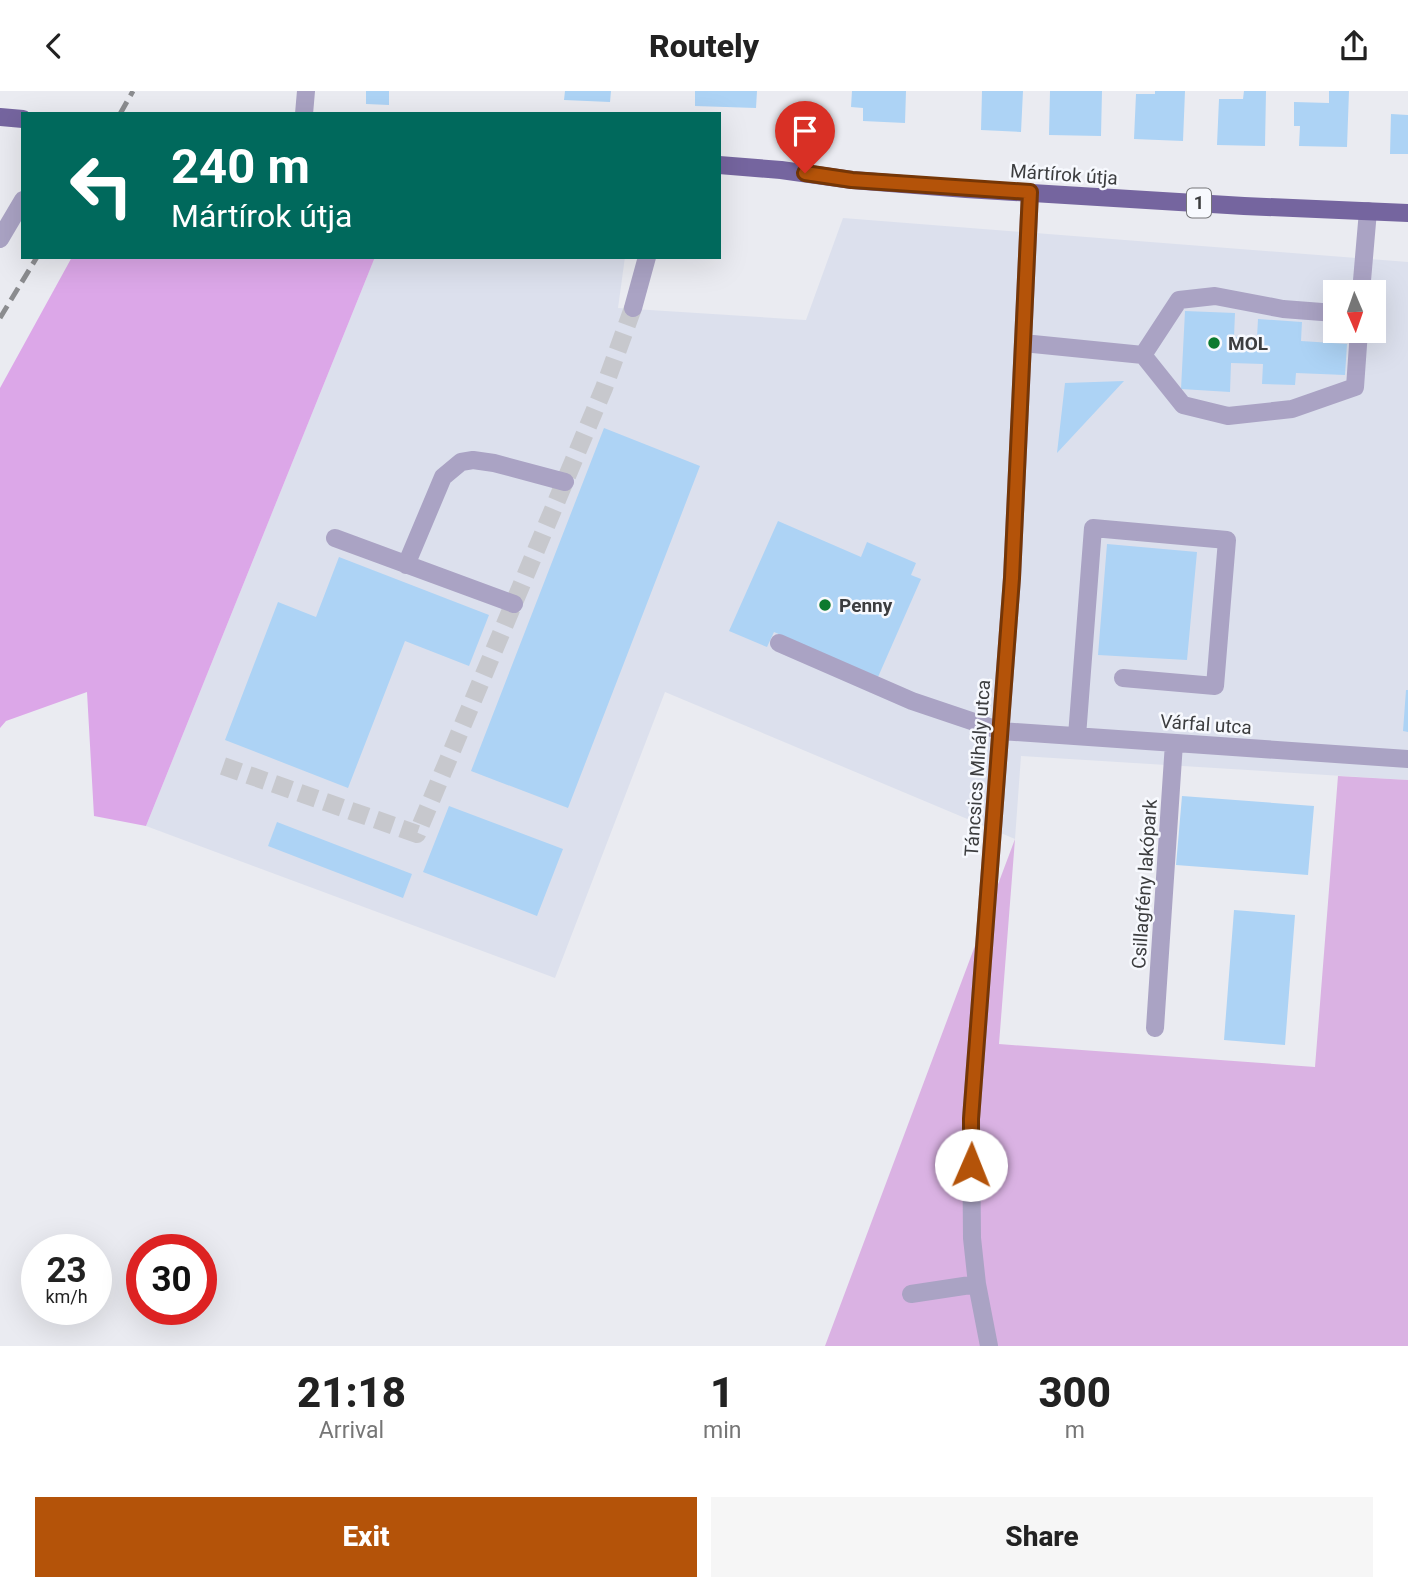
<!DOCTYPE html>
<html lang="en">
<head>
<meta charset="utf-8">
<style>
	:root { --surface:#fff; --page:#f6f6f6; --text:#222; --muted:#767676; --accent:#b45309 }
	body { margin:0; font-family:Roboto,sans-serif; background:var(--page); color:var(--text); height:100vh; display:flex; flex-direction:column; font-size:26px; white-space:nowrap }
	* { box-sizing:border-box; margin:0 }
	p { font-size:23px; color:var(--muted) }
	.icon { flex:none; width:38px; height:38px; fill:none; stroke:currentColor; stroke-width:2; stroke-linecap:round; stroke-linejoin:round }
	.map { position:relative; height:1255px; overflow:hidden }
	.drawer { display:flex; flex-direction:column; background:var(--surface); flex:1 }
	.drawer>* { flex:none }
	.hud { position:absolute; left:21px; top:21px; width:700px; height:147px; border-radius:0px; box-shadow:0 7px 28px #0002; background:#00695c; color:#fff; overflow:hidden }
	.needle { width:46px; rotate:178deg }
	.buttons { position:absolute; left:1323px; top:189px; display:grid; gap:14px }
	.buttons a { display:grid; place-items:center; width:63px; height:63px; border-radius:0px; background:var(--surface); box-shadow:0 7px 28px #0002; font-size:35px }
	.speed { position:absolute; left:21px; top:1143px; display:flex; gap:14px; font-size:35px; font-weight:700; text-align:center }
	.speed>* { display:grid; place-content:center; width:91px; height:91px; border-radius:50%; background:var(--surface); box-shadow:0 7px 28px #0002; line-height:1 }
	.speed small { font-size:18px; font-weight:400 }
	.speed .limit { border:10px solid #d22; background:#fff; color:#111 }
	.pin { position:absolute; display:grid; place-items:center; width:60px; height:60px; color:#fff; margin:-72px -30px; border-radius:50% 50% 50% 0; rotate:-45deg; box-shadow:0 0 7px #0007 }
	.pin .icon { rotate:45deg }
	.me { position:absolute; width:77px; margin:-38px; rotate:1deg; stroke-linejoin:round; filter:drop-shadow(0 0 5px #0008) }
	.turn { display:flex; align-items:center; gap:24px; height:147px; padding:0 35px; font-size:32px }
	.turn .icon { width:91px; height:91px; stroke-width:2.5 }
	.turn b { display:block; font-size:49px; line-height:60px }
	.eta { display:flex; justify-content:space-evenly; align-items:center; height:119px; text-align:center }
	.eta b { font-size:42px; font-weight:800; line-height:49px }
	.button { display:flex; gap:14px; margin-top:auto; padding:14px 35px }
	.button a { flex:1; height:80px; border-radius:0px; background:var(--accent); color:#fff; font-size:28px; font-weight:800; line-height:80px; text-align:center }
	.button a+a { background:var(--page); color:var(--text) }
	header { display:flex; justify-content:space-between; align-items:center; height:91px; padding:0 35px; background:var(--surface); font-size:32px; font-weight:800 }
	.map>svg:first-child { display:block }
	.built { fill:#dce0ed; fill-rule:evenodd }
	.green { fill:#dab2e3 }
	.forest { fill:#dca7e8 }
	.building { fill:#add3f5 }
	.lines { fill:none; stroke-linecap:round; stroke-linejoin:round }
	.minor-tunnel { stroke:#c7c8cd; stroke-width:18; stroke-dasharray:18 9; stroke-linecap:butt }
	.minor { stroke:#aaa3c4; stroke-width:18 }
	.major { stroke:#75659f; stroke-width:18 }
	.rail { stroke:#8b8c8f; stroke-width:5; stroke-dasharray:14 7; stroke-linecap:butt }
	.route-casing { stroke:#753606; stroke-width:18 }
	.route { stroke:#b45309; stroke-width:12 }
	.poi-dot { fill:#0c7a2f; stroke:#f7f9fe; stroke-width:2.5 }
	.labels { text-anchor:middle; stroke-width:5; stroke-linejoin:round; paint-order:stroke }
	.shield { fill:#f7f9fe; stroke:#747578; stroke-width:2 }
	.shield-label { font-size:18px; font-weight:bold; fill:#3c3d3f }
	.street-label { font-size:19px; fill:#3c3d3f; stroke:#f7f9fe }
	.poi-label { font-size:19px; font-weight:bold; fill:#3c3d3f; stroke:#f7f9fe; text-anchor:start }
</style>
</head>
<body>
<header><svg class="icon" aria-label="back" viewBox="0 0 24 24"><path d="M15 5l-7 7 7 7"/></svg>Routely<svg class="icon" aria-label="share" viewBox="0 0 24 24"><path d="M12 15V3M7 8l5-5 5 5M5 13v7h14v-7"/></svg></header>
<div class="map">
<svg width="1408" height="1255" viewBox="0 0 1408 1255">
	<rect width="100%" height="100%" fill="#eaebf1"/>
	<path class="built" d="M 843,127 L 1408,171 L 1408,689 L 1021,665 L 1015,748 L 665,601 L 555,887 L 146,735 L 375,166 L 625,166 L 618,217 L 806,229 ZM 1335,201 L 1374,201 L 1374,240 L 1335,240 Z"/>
	<path class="green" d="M 1338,685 L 1408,689 L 1408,1255 L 825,1255 L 1015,748 L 999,953 L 1315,976 Z"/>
	<path class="forest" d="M 72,166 L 375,166 L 146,735 L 94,725 L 87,601 L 6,630 L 0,637 L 0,297 Z"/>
	<path class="building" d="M 366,0 L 389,0 L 389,14 L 366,13 Z
		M 565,0 L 611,0 L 610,11 L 564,9 Z
		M 695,0 L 757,0 L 756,17 L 695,15 Z
		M 852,0 L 906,0 L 905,32 L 863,30 L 863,17 L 851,16 Z
		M 982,0 L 1023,0 L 1021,41 L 981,39 Z
		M 1050,0 L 1102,0 L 1101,45 L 1049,44 Z
		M 1155,0 L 1185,0 L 1183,50 L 1134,48 L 1136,3 L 1155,3 Z
		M 1244,0 L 1266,0 L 1265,55 L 1217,54 L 1219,8 L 1243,8 Z
		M 1329,0 L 1349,0 L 1347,56 L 1299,55 L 1300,35 L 1294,35 L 1294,11 L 1329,12 Z
		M 1391,23 L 1408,24 L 1408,63 L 1390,63 Z
		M 1185,220 L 1235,222 L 1234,246 L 1257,247 L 1258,228 L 1302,231 L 1301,250 L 1347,253 L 1345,284 L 1296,282 L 1295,294 L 1262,293 L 1263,273 L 1231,272 L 1230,301 L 1181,298 Z
		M 1124,290 L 1057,362 L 1065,292 Z
		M 604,337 L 700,375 L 568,717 L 471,680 Z
		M 778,430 L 861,466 L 867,451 L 916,472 L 911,484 L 921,488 L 878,586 L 774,541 L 767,556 L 729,540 Z
		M 1107,453 L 1197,461 L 1187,569 L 1098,564 Z
		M 339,466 L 489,524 L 469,575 L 405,550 L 348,697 L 225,649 L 278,511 L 316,526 Z
		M 1406,599 L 1408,599 L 1408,641 L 1403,640 Z
		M 1182,705 L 1314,715 L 1308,784 L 1176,774 Z
		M 449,715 L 563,758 L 537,825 L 423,781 Z
		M 277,731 L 412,783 L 403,807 L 268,755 Z
		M 1234,819 L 1295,824 L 1285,954 L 1224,949 Z"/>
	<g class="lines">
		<path class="minor-tunnel" d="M 223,675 L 417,743 L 604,297 L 633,217"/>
		<path class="minor" d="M 304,23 L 306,0
			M 0,148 L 23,109
			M 1361,201 L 1368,120
			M 633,217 L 647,166
			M 1023,252 L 1143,264 L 1183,314 L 1228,325 L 1292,318 L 1355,296 L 1359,240
			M 1143,264 L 1179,209 L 1215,205 L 1283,218 L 1335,222
			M 335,447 L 514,513
			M 406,474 L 443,386 L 461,371 L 473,369 L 494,372 L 565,391
			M 779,552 L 912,610 L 1001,640 L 1408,668
			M 1077,645 L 1093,437 L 1227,449 L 1215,595 L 1123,587
			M 1155,937 L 1174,652
			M 911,1203 L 977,1193
			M 989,1255 L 977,1193 L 972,1147 L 971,1028 L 1012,487 L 1030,101"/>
		<path class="major" d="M 0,26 L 23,28
			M 719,74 L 781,79 L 852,89 L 966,98 L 1244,115 L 1408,122"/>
		<path class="rail" d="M 120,23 L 133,0
			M 0,227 L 37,166"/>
	</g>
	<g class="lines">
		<defs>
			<path id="route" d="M 805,82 L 852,89 L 1030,101 L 1012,487 L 971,1028 L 971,1074"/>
		</defs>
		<use href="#route" class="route-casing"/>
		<use href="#route" class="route"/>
	</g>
	<g class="poi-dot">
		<circle cx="1214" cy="252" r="7"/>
		<circle cx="825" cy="514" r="7"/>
	</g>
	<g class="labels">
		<rect class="shield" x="1187" y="97.5" width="24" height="29" rx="5"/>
		<g class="shield-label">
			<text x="1199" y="118">1</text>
		</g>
		<g class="street-label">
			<text transform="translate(1064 83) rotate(4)" y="7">Mártírok útja</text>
			<text transform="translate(1206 633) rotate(4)" y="7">Várfal utca</text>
			<text transform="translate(977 677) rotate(-86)" y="7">Táncsics Mihály utca</text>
			<text transform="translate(1144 793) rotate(-86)" y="7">Csillagfény lakópark</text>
		</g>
		<g class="poi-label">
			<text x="1228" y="259">MOL</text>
			<text x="839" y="521">Penny</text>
		</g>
	</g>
</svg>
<div class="buttons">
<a><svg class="needle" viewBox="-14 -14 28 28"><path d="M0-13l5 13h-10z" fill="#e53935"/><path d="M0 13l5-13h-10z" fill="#767676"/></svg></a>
</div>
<div class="speed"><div>23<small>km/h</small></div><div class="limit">30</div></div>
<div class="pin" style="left:805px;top:82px;background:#d93025"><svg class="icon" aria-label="arrive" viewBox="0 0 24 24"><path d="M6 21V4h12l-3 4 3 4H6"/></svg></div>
<svg class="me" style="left:971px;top:1074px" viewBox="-20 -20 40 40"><circle r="19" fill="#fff"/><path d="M0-13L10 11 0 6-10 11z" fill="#b45309"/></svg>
<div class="hud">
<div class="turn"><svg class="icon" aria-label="left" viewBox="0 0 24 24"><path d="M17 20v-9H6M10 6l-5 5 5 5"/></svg><div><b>240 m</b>Mártírok útja</div></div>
</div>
</div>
<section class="drawer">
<div class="eta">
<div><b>21:18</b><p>Arrival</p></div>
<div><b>1</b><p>min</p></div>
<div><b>300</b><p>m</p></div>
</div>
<div class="button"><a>Exit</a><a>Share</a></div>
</section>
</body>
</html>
